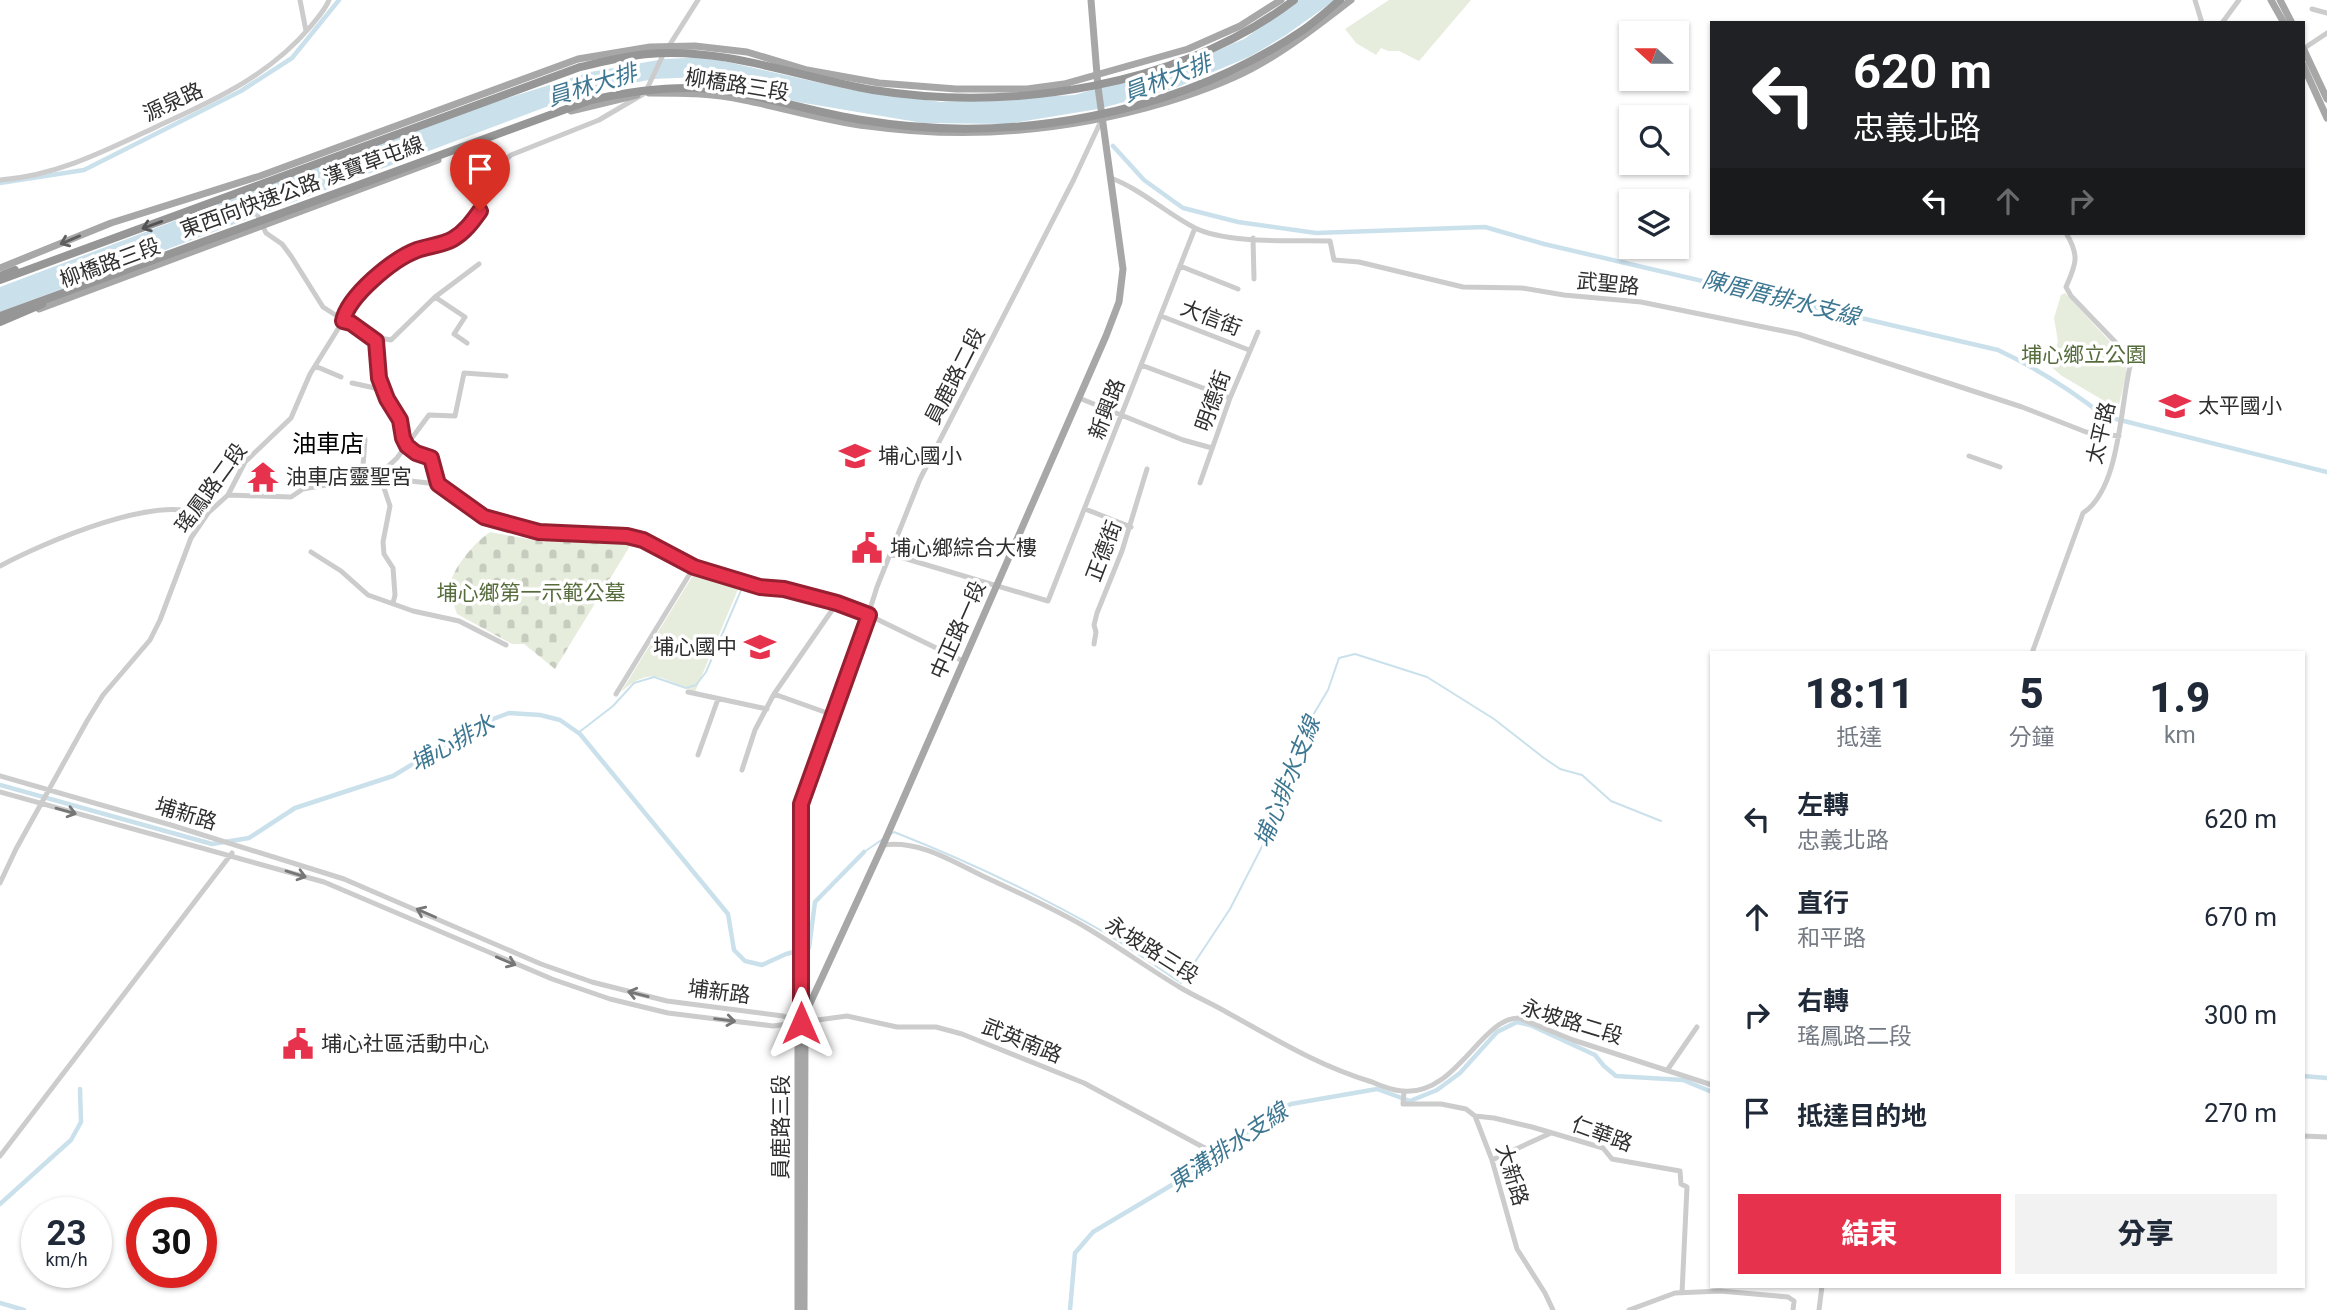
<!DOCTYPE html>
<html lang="zh-TW">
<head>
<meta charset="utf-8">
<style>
	:root { --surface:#fff; --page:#f2f2f3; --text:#1f2937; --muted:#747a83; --accent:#e6324c }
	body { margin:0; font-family:Roboto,"Noto Sans TC",sans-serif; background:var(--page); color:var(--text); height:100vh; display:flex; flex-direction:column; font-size:26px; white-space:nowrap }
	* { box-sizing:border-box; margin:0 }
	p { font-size:23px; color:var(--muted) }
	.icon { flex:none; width:38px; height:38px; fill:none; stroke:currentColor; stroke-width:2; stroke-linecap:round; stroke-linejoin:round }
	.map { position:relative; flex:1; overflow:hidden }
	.drawer { position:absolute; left:1710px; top:651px; width:595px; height:637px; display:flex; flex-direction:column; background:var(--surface); border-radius:0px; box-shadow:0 2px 5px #0004 }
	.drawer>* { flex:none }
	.top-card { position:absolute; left:1710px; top:21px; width:595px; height:214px; border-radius:0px; box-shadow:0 2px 5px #0004; background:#202124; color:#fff; overflow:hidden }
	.needle { width:46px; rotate:291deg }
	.tools { position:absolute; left:1619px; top:21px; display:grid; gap:14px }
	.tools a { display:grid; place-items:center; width:70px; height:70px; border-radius:0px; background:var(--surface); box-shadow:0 2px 5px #0004; font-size:35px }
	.speed { position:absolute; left:21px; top:1197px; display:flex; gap:14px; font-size:35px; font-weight:700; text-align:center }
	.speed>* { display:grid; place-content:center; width:91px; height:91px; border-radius:50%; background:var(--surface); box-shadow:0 2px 5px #0004; line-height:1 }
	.speed small { font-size:18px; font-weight:400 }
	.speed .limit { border:10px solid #d22; background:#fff; color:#111 }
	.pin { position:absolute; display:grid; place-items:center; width:60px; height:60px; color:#fff; margin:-72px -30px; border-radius:50% 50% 50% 0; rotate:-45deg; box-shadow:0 0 7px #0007 }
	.pin .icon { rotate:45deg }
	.me { position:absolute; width:77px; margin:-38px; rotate:0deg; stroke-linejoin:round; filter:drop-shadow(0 0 5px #0008) }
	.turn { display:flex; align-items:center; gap:24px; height:147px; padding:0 28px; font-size:32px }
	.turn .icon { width:91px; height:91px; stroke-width:2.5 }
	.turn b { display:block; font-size:49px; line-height:60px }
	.lanes { display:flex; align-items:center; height:66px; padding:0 28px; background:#0003; justify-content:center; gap:35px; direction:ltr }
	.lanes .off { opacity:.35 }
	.eta { display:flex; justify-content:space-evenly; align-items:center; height:119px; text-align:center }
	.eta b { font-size:42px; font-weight:800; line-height:49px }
	.primary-button { display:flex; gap:14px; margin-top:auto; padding:14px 28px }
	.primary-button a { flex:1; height:80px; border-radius:0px; background:var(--accent); color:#fff; font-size:28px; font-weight:800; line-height:80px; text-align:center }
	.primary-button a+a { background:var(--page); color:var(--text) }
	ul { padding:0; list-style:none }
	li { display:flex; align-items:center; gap:21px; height:98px; padding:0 28px }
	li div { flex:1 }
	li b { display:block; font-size:26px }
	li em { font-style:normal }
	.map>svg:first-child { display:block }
	.green { fill:#e7eddd }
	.cemetery { fill:url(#cemetery-stones) }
	.water { fill:#cae1ec }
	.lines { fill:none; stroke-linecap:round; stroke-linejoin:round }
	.stream { stroke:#cae1ec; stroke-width:2 }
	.canal { stroke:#cae1ec; stroke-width:4.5 }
	.minor { stroke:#ccc; stroke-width:5 }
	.major { stroke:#a7a7a7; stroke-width:7 }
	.highway { stroke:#969696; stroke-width:8 }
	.highway-bridge { stroke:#969696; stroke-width:8 }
	.oneway { stroke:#535353 }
	.oneway2 { stroke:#5f5f5f }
	.oneway3 { stroke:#767676 }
	.route-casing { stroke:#962031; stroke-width:18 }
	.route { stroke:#e6324c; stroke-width:12 }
	.labels { text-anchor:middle; stroke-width:7; stroke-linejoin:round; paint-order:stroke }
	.street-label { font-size:21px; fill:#2f2f2f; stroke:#fff }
	.park-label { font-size:21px; fill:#566c3c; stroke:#fff }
	.poi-label { font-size:21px; fill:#2f2f2f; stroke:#fff; text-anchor:start }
	.water-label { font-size:23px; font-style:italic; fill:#3d7792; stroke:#fff }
	.quarter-label { font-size:24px; fill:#000; stroke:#fff }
</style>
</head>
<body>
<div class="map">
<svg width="2327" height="1310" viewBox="0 0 2327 1310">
	<defs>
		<pattern id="cemetery-stones" width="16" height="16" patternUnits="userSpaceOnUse" patternTransform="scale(1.75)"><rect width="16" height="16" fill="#e7eddd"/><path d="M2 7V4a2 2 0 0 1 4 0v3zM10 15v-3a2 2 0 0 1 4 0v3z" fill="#c6ccbe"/></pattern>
	</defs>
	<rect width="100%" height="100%" fill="#fff"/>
	<path class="green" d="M 1389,0 L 1471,0 L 1419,61 L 1399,51 L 1388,51 L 1381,48 L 1376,55 L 1356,43 L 1345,29 Z
		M 2065,293 L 2126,359 L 2126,375 L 2118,409 L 2062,376 L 2049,365 L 2058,342 L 2054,318 L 2061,295 Z
		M 695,572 L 739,587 L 695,692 C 662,679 651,665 621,692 Z"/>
	<path class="cemetery" d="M 490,532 L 544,542 L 554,536 L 582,540 L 623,539 L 633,541 L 555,669 L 524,644 L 512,644 L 457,614 C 455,607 451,600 450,592 C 447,573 475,542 490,532 Z"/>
	<path class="water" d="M 1299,0 L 1335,0 L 1286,35 L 1251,56 L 1173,89 L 1098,109 L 1007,124 L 923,123 L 798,102 L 700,77 L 654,79 L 586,92 L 0,312 L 0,287 L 457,114 L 590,72 L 664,59 L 706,57 L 847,89 L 941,102 L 1074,95 L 1185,64 L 1244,39 Z"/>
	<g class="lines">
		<path class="stream" d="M 578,733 L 613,706 L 634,683 L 654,677 L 686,688 L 696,685 L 706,672 L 742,588
			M 891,834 L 894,832 C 965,860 1043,897 1109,935 C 1133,950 1157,967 1181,983 L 1230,909 L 1275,821 L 1303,732 L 1328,690 L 1339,658 L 1355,654 L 1427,677 L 1494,719 L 1544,758 L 1560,769 L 1582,775 L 1611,801 L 1661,821
			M 864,852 L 883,839"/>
		<path class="canal" d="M 1113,146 L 1144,180 L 1183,208 L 1238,222 L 1316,233 L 1485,227 L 1544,244 L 1998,350 C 2036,368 2071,390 2104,416 L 2327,472
			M 0,183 L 84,170 L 241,91 L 292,58 L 339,0
			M 0,785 L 212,844 L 249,838 L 295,808 L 393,776 L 477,725 L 509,713 L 540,715 L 560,720 L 580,734 L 728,914 L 734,950 L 745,961 L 762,965 L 786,954 L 809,948 L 815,902 L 864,852
			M 2303,1076 L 2327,1078
			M 0,1204 L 71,1140 L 81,1122 L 80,1089
			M 0,1303 L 24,1310
			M 1070,1310 L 1075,1253 L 1093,1232 L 1207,1164 L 1267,1116 L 1291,1104 L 1377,1089 L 1410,1101 L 1437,1090 L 1460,1073 L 1497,1032 L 1517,1022 L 1530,1025 L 1595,1055 L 1604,1066 L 1616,1076 L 1683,1080 L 1712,1092"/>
		<path class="minor" d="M 300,0 L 306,31
			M 2195,0 L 2202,23
			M 2312,9 L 2327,13
			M 2222,23 L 2239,0
			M 2303,49 L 2327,33
			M 1111,178 C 1142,190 1166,213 1195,228 C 1228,244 1293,240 1330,241 L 1334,260 L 1359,262 L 1463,287 L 1522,288 L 1564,295 L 1641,302 L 1798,334 L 2022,407 L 2086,432 L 2119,436
			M 0,180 C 56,176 105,151 156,127 C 214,100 268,77 311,26 C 318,17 325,10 329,0
			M 258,216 L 266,233 L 282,244 L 291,256 L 323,307 L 376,341 L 379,378 L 387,399 L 400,420 L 403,438 L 417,453 L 431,458 L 438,484
			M 1253,238 L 1254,279
			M 1180,266 L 1238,289
			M 435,297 L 465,317 L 454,334 L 467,343
			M 1161,316 L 1249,350
			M 376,341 L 380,338 L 391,340 L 435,297 L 479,264
			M 1141,365 L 1230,398
			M 315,366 L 341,377
			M 352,383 L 384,390
			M 1079,398 L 1183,440 L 1212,448
			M 1969,456 L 2000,467
			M 362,479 L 365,439
			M 1200,483 L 1230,398 L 1258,332
			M 228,495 L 291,497 L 303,489 L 383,475 L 401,480 L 438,484 L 484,517 L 539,532 L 627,536 L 643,539 L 694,567 L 760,587 L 784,589 L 854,608 L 963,661
			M 1085,509 L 1131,527
			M 311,552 L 341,571 L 368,595 L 413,611 L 459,621 L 506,645
			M 890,554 L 1048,601 L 1195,228
			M 0,566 C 41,544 163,490 205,517
			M 393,603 L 395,595 L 393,568 L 384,554 L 383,542 L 390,506 L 384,488 L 383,471 L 397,458 L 429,415 L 455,416 L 464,373 L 506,376
			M 1094,644 L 1096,632 L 1094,625 L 1097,613 L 1122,551 L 1147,469
			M 2032,653 L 2083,513 C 2121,488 2120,403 2131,362 L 2123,350 L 2071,296 L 2066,287 C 2076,264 2080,256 2066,233
			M 688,692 L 767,709
			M 616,694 L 694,567
			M 774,694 L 833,715
			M 698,755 L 718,699
			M 742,770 L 755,730 L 774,694 L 837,603
			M 0,776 L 171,825 L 344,879 L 541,964 L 592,982 L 667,1001 L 783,1016 L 798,1022
			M 0,792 L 324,882 L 552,979 L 610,999 L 668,1013 L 773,1026 L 847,1016 L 897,1027 L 936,1027 L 962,1034 L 1084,1083 L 1214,1153
			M 883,845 C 921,840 953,862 987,878 C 1021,894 1055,909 1087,928 C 1119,947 1149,969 1181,988 C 1196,997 1213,1004 1228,1013 C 1277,1040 1317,1065 1372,1082 C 1381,1086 1392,1090 1402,1091 C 1456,1097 1481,1017 1519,1018 L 1573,1040 L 1712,1085
			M 0,883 L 16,849 L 87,721 L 103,695 L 150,640 L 160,620 L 191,538 L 208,513 L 228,495 L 245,462 L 291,418 L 310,374 L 343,321 C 348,295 391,262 414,251 C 427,245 443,246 455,238 C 489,214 485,176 511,155 L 599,120 L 645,93 L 662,57 L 698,0
			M 801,1020 L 800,815 L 801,804 L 808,780 L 856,653 L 877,587 L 920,479 L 1074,179 L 1101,121
			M 1668,1069 L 1697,1027
			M 1404,1091 L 1403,1104 L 1441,1104 L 1466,1109 L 1475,1116 L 1492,1160 L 1517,1249 L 1545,1293 L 1553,1310
			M 1475,1116 L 1494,1118 L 1532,1127 L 1603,1148 L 1612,1159 L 1680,1171 L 1681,1184 L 1687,1187 L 1682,1293
			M 2303,1136 L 2327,1137
			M 0,1156 L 232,853
			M 1492,1160 L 1551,1133
			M 1629,1310 L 1675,1293 L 1720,1291 L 1788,1297 L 1794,1301 L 1793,1310
			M 1819,1310 L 1822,1286"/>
		<path class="major" d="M 2271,0 L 2284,23
			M 2280,0 L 2292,23
			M 2303,48 L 2327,99
			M 2303,65 L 2327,118
			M 649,93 C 681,93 712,93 744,100 C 785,108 826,121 868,126 C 969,140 1070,131 1167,102 C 1199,92 1231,81 1260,64 C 1292,46 1322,22 1351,0
			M 571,111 L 637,95
			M 0,268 L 111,223 L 260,176 L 578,59 L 650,47 L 695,46 L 747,52 L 807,70 L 879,83 L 956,89 L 1027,89 L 1064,84 L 1188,49 L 1240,26 L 1281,0
			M 39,309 L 438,160
			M 801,1024 L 805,1035 L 804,1310
			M 798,1310 L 798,1045 L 801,1023 L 883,845 L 1106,336 L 1119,302 L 1123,269 L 1098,87 L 1091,0"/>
		<path class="highway" d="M 0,276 L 15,270
			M 0,322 L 42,304"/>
		<path class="highway-bridge" d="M 0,280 L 580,67 C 602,62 625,56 648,54 C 725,47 798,77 873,90 C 1012,112 1180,87 1294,0
			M 0,316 L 591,100 C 626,92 660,87 696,88 C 752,91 806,111 862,120 C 1011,145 1177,115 1303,30 C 1316,21 1328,10 1340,0"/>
	</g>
	<defs><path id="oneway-shaft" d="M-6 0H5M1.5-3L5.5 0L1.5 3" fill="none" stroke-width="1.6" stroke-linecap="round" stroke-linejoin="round" transform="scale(1.75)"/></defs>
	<use class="oneway" href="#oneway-shaft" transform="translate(152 225) rotate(160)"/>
	<use class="oneway2" href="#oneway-shaft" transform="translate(70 240) rotate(157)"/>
	<g class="oneway3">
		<use href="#oneway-shaft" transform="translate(66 811) rotate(16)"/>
		<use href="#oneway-shaft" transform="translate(296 874) rotate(17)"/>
		<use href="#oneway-shaft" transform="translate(426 913) rotate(-156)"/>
		<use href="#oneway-shaft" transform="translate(506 961) rotate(23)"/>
		<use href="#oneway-shaft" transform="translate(638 994) rotate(-166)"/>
		<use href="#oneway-shaft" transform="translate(725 1020) rotate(7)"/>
	</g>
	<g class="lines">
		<defs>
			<path id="route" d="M 480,211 C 472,222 465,232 453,239 C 443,245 428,246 417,250 C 393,259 348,296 343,321 L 351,323 L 376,341 L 379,378 L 387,399 L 400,420 L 403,438 L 407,446 L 416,453 L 431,458 L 438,484 L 484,517 L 539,532 L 627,536 L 643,540 L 694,567 L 760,587 L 784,589 L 837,603 L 869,615 L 801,804 L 801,1023"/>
		</defs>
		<use href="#route" class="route-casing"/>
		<use href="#route" class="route"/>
	</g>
	<defs>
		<symbol id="school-bare" viewBox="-9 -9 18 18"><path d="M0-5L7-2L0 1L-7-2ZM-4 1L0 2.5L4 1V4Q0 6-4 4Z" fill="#e6324c" stroke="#fff" stroke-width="2.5" paint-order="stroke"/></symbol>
		<symbol id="temple-bare" viewBox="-9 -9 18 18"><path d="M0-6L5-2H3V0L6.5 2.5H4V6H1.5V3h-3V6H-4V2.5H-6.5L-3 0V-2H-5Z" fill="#e6324c" stroke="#fff" stroke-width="2.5" paint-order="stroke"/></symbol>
		<symbol id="civic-bare" viewBox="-9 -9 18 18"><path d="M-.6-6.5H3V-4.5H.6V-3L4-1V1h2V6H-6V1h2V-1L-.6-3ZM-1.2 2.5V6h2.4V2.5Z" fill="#e6324c" stroke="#fff" stroke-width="2.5" paint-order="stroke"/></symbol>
	</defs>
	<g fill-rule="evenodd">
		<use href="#school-bare" x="2153" y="384" width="44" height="44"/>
		<use href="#school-bare" x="833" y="434" width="44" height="44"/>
		<use href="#temple-bare" x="241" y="455" width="44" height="44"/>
		<use href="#civic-bare" x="845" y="526" width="44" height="44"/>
		<use href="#school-bare" x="738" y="625" width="44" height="44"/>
		<use href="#civic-bare" x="276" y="1022" width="44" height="44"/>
	</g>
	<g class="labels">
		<g class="street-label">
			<text transform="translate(737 85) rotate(9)" y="7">柳橋路三段</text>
			<text transform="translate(173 102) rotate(-25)" y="7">源泉路</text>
			<text transform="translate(302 187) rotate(-20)" y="7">東西向快速公路 漢寶草屯線</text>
			<text transform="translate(110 263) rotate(-20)" y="7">柳橋路三段</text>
			<text transform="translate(1608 284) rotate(6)" y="7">武聖路</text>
			<text transform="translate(1211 318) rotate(21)" y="7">大信街</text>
			<text transform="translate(955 376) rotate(-63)" y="7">員鹿路二段</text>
			<text transform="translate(1213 401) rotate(-70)" y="7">明德街</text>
			<text transform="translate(1107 409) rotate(-69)" y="7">新興路</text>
			<text transform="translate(2101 433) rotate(-77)" y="7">太平路</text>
			<text transform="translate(211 488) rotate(-54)" y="7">瑤鳳路二段</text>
			<text transform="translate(1104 551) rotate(-69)" y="7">正德街</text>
			<text transform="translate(958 630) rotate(-66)" y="7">中正路一段</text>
			<text transform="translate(186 814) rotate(17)" y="7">埔新路</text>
			<text transform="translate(1152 950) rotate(32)" y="7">永坡路三段</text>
			<text transform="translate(719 992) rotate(7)" y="7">埔新路</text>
			<text transform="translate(1572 1022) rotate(17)" y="7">永坡路二段</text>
			<text transform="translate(1022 1041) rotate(22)" y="7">武英南路</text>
			<text transform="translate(781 1127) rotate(-90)" y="7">員鹿路三段</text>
			<text transform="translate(1602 1134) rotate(20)" y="7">仁華路</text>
			<text transform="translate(1512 1175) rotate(73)" y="7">大新路</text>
		</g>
		<g class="park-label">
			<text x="2084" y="362">埔心鄉立公園</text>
			<text x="531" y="600">埔心鄉第一示範公墓</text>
		</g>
		<g class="poi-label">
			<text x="2198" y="413">太平國小</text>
			<text x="878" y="463">埔心國小</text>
			<text x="286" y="484">油車店靈聖宮</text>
			<text x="890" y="555">埔心鄉綜合大樓</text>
			<text x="737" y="654" text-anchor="end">埔心國中</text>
			<text x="321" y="1051">埔心社區活動中心</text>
		</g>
		<g class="water-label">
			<text transform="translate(1167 78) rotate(-21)" y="8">員林大排</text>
			<text transform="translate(592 85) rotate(-17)" y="8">員林大排</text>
			<text transform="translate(1781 298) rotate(14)" y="8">陳厝厝排水支線</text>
			<text transform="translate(452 743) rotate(-29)" y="8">埔心排水</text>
			<text transform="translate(1287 782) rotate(-68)" y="8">埔心排水支線</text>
			<text transform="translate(1228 1147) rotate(-34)" y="8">東溝排水支線</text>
		</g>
		<g class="quarter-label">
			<text x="328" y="452">油車店</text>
		</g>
	</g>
</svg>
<div class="tools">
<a><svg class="needle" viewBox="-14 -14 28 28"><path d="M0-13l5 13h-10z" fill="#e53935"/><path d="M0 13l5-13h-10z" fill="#747a83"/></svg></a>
<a><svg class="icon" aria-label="search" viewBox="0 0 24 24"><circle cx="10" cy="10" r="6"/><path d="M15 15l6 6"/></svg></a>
<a><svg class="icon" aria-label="layers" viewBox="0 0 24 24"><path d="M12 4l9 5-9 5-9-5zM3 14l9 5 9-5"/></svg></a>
</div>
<div class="speed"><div>23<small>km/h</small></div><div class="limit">30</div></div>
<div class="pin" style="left:480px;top:211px;background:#d93025"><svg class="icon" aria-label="arrive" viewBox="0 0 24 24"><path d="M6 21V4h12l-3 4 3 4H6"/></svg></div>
<svg class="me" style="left:801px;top:1023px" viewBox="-20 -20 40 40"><path d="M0-17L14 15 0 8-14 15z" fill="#e6324c" stroke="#fff" stroke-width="4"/></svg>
<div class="top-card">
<div class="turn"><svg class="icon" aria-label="left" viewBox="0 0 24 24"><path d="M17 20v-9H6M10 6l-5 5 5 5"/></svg><div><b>620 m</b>忠義北路</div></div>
<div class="lanes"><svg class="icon" aria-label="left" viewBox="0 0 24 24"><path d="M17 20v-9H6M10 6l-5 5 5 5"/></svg><svg class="icon off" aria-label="ahead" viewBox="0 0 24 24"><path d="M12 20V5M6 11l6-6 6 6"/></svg><svg class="icon off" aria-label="right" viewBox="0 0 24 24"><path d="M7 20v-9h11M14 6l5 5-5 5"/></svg></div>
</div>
<section class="drawer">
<div class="eta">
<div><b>18:11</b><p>抵達</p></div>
<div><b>5</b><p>分鐘</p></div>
<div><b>1.9</b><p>km</p></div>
</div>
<ul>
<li><svg class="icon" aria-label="left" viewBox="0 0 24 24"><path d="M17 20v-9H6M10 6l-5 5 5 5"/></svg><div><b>左轉</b><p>忠義北路</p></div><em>620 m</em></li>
<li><svg class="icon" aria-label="ahead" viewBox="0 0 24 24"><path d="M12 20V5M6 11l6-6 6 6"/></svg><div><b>直行</b><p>和平路</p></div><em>670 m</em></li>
<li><svg class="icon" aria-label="right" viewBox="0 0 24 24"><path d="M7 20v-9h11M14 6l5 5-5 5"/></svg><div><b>右轉</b><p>瑤鳳路二段</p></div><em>300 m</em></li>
<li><svg class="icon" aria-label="arrive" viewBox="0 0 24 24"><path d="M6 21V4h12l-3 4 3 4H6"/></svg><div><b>抵達目的地</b></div><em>270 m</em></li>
</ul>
<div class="primary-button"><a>結束</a><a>分享</a></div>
</section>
</div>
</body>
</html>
